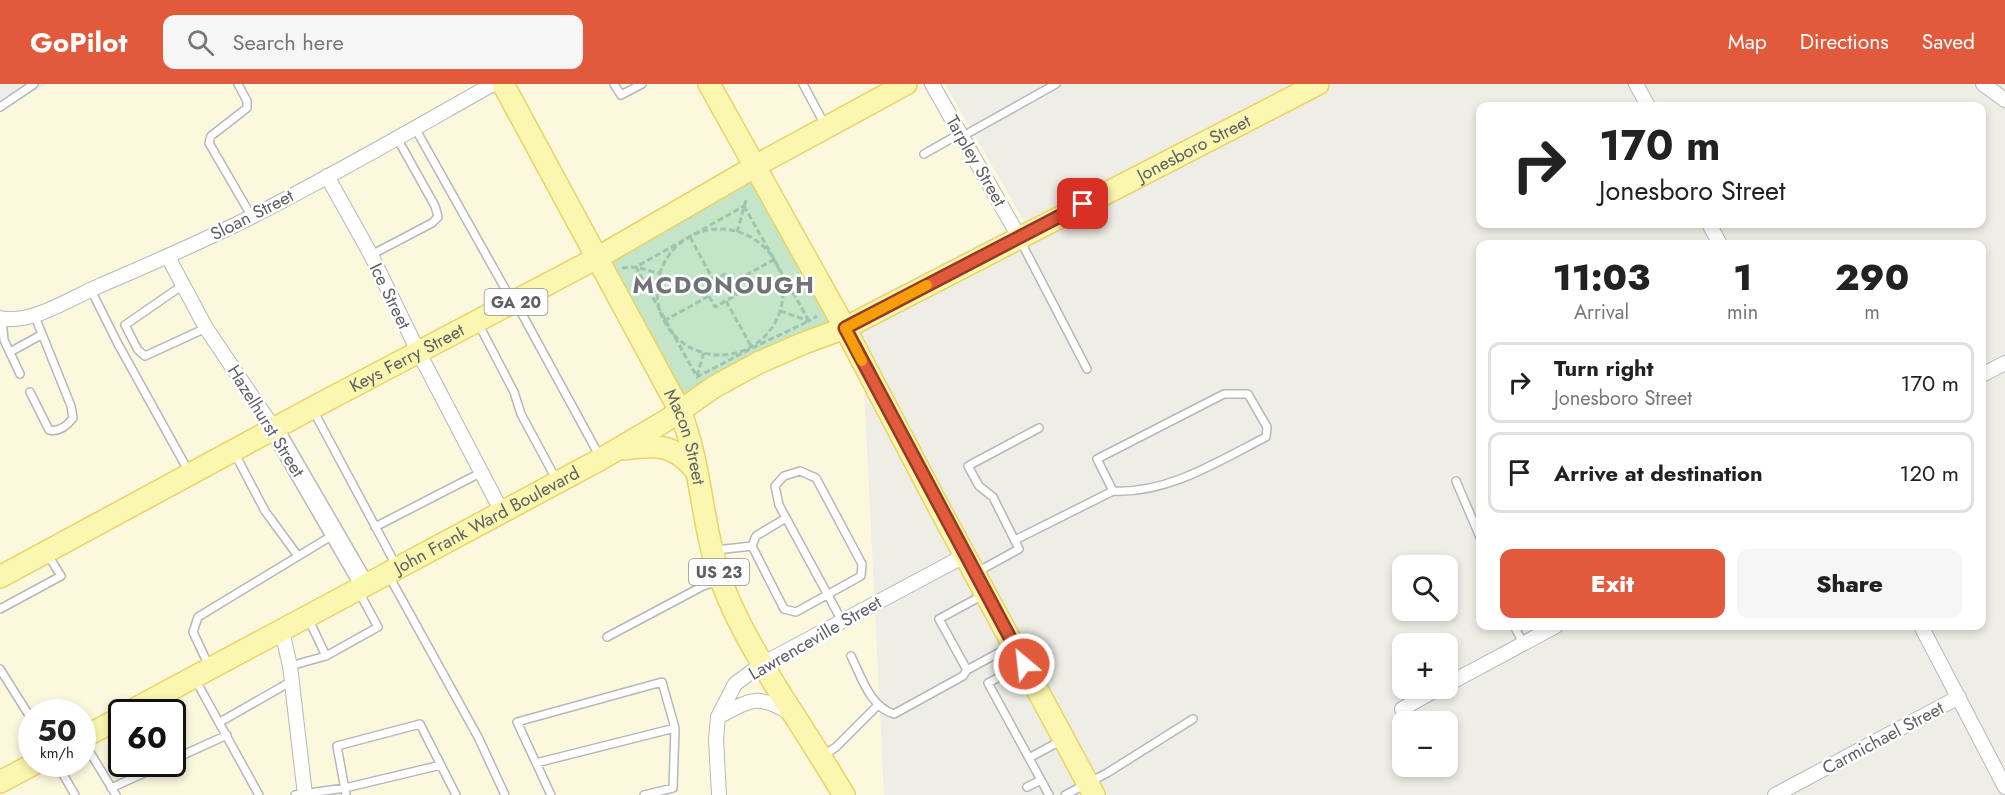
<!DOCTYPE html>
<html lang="en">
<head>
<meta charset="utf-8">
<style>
	:root { --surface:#fff; --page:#f6f6f6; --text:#222; --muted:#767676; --line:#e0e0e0; --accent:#e05a3b }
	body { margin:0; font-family:Jost,sans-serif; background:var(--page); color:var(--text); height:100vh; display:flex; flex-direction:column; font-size:22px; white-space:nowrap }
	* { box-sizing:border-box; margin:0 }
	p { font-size:20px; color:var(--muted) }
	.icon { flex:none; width:33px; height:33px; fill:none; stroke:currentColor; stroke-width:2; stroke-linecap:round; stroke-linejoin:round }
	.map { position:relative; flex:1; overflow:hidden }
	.side { position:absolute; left:1476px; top:156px; width:510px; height:390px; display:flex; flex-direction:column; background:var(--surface); border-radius:12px; box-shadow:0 3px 9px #0003 }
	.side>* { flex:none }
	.top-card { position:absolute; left:1476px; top:18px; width:510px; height:126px; border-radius:12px; box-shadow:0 3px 9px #0003; background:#fff; color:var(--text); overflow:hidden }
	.fabs { position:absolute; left:1392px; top:471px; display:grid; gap:12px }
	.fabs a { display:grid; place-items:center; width:66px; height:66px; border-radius:12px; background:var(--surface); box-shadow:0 3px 9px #0003; font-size:30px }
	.speed { position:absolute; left:18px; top:615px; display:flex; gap:12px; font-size:30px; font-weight:700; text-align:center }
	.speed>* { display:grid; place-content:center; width:78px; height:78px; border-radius:50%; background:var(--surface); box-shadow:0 3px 9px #0003; line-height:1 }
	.speed small { font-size:15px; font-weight:400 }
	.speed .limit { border:3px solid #111; border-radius:9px; background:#fff; color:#111 }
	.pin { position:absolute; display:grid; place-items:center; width:51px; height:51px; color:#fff; margin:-26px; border-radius:12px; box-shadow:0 3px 9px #0006 }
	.me { position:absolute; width:66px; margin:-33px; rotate:332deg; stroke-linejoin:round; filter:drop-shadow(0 0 4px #0008) }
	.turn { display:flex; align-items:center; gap:21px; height:126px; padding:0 24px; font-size:27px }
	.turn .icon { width:78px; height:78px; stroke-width:2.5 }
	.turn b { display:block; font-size:42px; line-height:51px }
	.eta { display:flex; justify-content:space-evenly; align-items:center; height:102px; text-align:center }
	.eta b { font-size:36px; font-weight:800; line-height:42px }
	.cta { display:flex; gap:12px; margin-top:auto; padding:12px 24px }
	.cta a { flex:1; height:69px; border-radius:12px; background:var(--accent); color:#fff; font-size:24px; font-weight:800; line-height:69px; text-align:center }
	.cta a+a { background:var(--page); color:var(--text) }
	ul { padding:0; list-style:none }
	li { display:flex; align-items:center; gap:18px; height:81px; margin:0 12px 9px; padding:0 12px; border:3px solid var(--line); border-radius:12px }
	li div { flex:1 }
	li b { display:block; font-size:22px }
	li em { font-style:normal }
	header { display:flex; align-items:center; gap:36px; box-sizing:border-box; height:84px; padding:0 30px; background:var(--accent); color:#fff }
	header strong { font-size:28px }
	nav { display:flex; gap:33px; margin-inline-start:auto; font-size:21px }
	.search { width:420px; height:54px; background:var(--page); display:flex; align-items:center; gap:15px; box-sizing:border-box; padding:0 21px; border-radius:12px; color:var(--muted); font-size:22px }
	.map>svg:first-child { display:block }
	.commercial { fill:#fcf8de; fill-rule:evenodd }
	.green { fill:#c4e5c8 }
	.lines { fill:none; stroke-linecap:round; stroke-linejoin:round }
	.lane-casing { stroke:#b6b7bc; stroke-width:10 }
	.street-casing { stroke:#b6b7bc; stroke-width:16 }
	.secondary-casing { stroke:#b7b9bf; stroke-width:21 }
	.primary-casing { stroke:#ead364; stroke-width:24 }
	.path { stroke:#9ec5ad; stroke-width:3; stroke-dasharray:6 3; stroke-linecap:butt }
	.lane { stroke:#fff; stroke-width:7 }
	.street { stroke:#fff; stroke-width:14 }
	.secondary { stroke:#fff; stroke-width:18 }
	.primary { stroke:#fbf7b0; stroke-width:21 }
	.route-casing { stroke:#923a26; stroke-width:15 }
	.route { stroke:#e05a3b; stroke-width:10 }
	.slow { stroke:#f59e0b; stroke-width:10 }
	.labels { text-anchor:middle; stroke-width:5; stroke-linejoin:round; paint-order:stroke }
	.shield { fill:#fff; stroke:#8e9093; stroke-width:1.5 }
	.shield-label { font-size:16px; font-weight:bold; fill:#5e6065 }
	.street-label { font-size:18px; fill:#5e6065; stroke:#fff }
	.district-label { font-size:24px; font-weight:bold; letter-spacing:1.5px; fill:#6f7277; stroke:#fff }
</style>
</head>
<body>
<header>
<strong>GoPilot</strong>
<div class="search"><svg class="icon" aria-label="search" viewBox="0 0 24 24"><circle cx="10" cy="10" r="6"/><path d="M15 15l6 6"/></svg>Search here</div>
<nav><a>Map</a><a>Directions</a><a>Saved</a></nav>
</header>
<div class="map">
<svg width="2005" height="711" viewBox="0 0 2005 711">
	<rect width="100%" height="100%" fill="#efeee6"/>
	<path class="commercial" d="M 47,0 L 945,0 L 1024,137 L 860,222 L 884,711 L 0,711 L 0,27 ZM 32,628 L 82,628 L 82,680 L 32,680 ZM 122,628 L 172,628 L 172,680 L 122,680 Z"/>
	<path class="green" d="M 754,83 L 845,244 L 680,327 L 597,174 Z"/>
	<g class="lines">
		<defs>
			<path id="lane" d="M 238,0 L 247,17 L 247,24 L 211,52 L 209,59 L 252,133
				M 614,0 L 621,11 L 642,0
				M 803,0 L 825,41
				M 0,23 L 34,0
				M 415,44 L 512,217
				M 963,52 L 1056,0
				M 924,70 L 961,49
				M 1020,156 L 1087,285
				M 371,171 L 432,139 L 438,133 L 435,122 L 397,54
				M 183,201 L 125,241 L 138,266 L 145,272 L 206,244
				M 91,206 L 118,260 L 189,388
				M 516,219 L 600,373
				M 2,234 L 4,256 L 20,290
				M 478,239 L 514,308 L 521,330 L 556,395
				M 10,268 L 41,251
				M 30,308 L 49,346 C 59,348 67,342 73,334 L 71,322 L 34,230
				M 313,326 L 397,483
				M 235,370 L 265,427 L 298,472
				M 1456,397 L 1480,453
				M 786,434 L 756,452 L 752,462 L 784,525 L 796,528 L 861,492 L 862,480 L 816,394 L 800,387 L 784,392 L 775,402 L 779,421 L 842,537
				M 375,443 L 482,388
				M 1015,456 L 1113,407 L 1097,375 L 1224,310 L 1248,310 L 1267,343 L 1266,353 C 1219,377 1168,410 1113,407
				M 716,466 L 752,462
				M 977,488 L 1019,465 L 993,413 L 979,402 L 968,382 L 1039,344
				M 389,492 L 478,653 L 505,711
				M 983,511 L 939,535 L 967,586 L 1011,562
				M 0,525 L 61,492 L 48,471
				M 309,536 L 326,572
				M 1514,542 L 1523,559
				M 607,553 L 703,502 L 720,497
				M 851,572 C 861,592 870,623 894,630 L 963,592 L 967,586
				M 1022,581 L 988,599 L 1029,674 L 1062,656
				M 209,582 L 193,548 L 198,533 L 333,451
				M 290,582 L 326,572 L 378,543 L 359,508
				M 0,585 L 32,636
				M 195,595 L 259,711
				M 220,638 L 292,597
				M 83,657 L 116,711
				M 824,671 L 836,663 L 877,622
				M 1029,674 L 1049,711
				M 172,676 L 227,651
				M 536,679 L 675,644
				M 57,680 L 75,711
				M 1027,703 L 1041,696
				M 111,704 L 164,680
				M 295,711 L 345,704 L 441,681
				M 346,711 L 337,662 L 420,640 L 456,711
				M 551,711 L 517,638 L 662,598 L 675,644 L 673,704 L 644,711
				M 1065,711 L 1107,689 L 1193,635"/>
			<path id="street" d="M 932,0 L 1019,153
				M 1636,0 L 1648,22
				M 1983,0 L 2005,16
				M 327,92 L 371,171 L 418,267 L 502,428
				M 1709,140 L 1720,160
				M 168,173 L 206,244 L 274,345
				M 0,234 C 31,241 71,214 99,202 C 150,180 202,158 253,132 C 334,91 413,45 493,0
				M 1982,291 L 2005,279
				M 1921,542 L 2005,703
				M 282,547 L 290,582 L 305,711
				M 1448,600 L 1556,542
				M 1402,625 L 1439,604
				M 718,633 C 750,616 757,609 790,629
				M 719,711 L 716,655 L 718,633 L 735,600 L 762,580 L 966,471
				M 1775,711 L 1959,613"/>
			<path id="secondary" d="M 274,345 L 365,502"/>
			<g id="primary">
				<path id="s1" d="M 503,0 L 680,327 C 702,382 701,441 721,496 C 736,538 760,576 783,614 C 804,646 824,678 844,711"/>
				<path d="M 709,0 L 845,244 L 935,416 L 1094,711"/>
				<path d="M 624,365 C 657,360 675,360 697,388"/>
				<path id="s2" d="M 0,493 L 312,324 L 597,174 L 768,75 L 906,0"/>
				<path id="s3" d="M 129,628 L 601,375 L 667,336 L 714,303 L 758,279 L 804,259 L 845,244 L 1318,0"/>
				<path d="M 82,654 L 122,633"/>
				<path d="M 0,698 L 34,680"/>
			</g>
		</defs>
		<use href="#lane" class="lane-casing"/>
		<use href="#street" class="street-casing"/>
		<use href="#secondary" class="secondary-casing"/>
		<use href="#primary" class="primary-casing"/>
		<path class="path" d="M 744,122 L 809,237 L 752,264 L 697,293 L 636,183 Z
			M657 208a63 63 0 1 1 126 0a63 63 0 1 1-126 0Z
			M 737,148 L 746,116
			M 690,153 L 714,197
			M 622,184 L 636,183 L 661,190
			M 725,190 L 736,211 L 715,223 L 704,203 Z
			M 730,200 L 775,175
			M 726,217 L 751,262
			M 780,227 L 809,237 L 817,232
			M 664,237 L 709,212
			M 697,292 L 704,268"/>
		<use href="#lane" class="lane"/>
		<use href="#street" class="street"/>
		<use href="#secondary" class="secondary"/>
		<use href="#primary" class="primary"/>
	</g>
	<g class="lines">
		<defs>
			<path id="route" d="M 1024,580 L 845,244 L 1083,120"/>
		</defs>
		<use href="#route" class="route-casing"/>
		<use href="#route" class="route"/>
		<path class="slow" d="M 862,277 L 845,244 L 927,201"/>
	</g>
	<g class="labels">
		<g class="shield">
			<rect x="484.5" y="205" width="63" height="26" rx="4.5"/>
			<rect x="689" y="475" width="60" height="26" rx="4.5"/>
		</g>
		<g class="shield-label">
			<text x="516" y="224">GA 20</text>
			<text x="719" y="494">US 23</text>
		</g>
		<g class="street-label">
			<text dy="6" stroke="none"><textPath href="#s3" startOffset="1206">Jonesboro Street</textPath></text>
			<text transform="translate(976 77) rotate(60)" y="6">Tarpley Street</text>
			<text transform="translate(252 131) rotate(-27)" y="6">Sloan Street</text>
			<text transform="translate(390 212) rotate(64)" y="6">Ice Street</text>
			<text dy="6" stroke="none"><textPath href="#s2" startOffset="462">Keys Ferry Street</textPath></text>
			<text transform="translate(266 337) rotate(58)" y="6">Hazelhurst Street</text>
			<text dy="6" stroke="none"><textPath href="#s1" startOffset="398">Macon Street</textPath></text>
			<text dy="6" stroke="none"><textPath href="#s3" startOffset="406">John Frank Ward Boulevard</textPath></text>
			<text transform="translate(815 554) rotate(-30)" y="6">Lawrenceville Street</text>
			<text transform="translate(1883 654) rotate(-28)" y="6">Carmichael Street</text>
		</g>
		<g class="district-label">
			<text x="724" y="209">MCDONOUGH</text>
		</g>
	</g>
</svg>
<div class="fabs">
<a><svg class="icon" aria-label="search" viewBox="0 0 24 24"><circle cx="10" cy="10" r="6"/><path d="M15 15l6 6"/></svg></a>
<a>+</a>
<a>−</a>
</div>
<div class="speed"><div>50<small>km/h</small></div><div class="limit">60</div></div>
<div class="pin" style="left:1083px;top:120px;background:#d93025"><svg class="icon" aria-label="arrive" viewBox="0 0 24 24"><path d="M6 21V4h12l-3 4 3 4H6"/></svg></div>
<svg class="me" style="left:1024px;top:580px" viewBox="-20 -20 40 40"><circle r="17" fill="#e05a3b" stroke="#fff" stroke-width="3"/><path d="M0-11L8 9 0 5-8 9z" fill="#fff"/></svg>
<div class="top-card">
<div class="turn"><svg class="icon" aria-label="right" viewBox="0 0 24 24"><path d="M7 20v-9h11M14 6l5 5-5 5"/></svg><div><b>170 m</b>Jonesboro Street</div></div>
</div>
<section class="side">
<div class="eta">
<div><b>11:03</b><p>Arrival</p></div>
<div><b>1</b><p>min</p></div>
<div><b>290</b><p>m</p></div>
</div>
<ul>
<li><svg class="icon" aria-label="right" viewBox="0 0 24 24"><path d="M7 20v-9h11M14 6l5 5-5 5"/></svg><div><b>Turn right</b><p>Jonesboro Street</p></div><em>170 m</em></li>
<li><svg class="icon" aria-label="arrive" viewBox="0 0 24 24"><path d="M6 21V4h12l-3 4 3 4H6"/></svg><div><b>Arrive at destination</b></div><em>120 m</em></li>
</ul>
<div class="cta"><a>Exit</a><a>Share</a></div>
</section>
</div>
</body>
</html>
